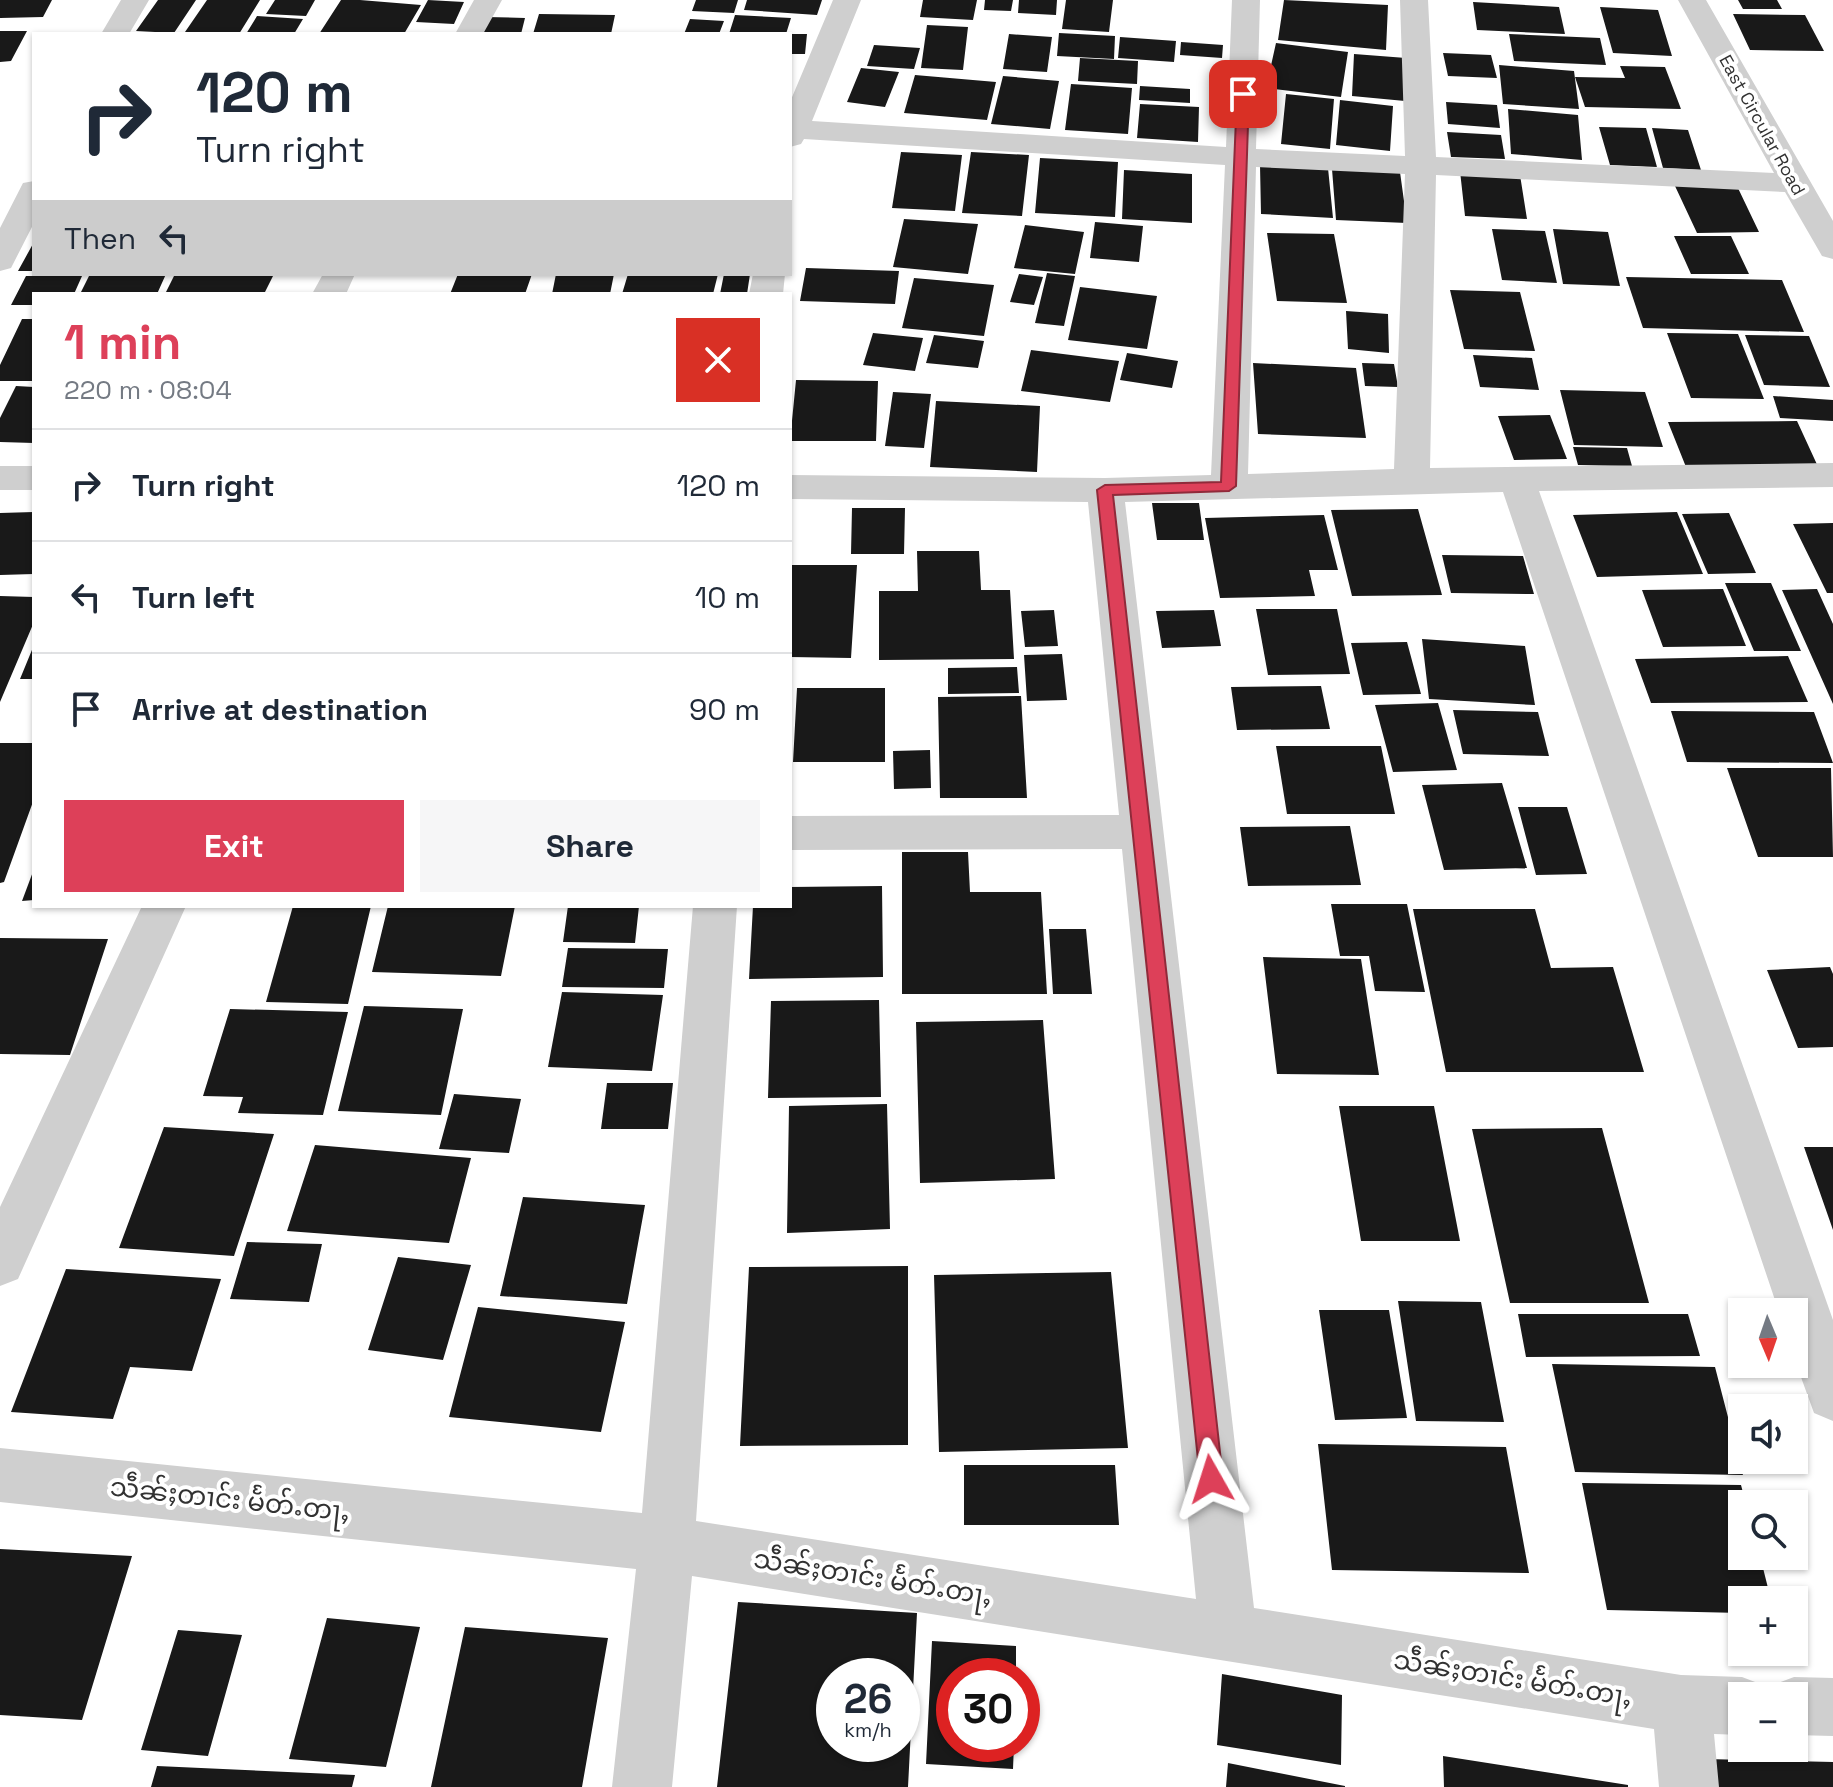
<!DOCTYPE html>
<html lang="en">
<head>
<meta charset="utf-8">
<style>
	:root { --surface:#fff; --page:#f6f6f7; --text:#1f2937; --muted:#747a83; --line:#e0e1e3; --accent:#dd4059 }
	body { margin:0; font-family:"Space Grotesk","Noto Sans Myanmar",sans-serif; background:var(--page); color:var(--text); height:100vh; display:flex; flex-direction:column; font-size:30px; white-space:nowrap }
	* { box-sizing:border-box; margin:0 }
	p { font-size:26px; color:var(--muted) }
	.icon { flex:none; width:44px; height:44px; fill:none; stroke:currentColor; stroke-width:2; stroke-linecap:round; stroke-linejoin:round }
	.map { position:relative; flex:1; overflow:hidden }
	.panel { position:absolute; left:32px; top:292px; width:760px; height:616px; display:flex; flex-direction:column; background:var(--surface); border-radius:0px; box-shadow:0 2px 6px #0004 }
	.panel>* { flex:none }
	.guide { position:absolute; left:32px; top:32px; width:760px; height:244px; border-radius:0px; box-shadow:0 2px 6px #0004; background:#fff; color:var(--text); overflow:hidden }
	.needle { width:52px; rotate:178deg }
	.tools { position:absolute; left:1728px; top:1298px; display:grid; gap:16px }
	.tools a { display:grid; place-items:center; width:80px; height:80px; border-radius:0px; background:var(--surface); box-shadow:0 2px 6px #0004; font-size:40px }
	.speed { position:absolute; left:816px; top:1658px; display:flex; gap:16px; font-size:40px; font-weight:700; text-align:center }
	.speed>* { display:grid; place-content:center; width:104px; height:104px; border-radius:50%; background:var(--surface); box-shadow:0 2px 6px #0004; line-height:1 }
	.speed small { font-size:20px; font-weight:400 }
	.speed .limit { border:12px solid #d22; background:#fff; color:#111 }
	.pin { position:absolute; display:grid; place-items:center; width:68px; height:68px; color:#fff; margin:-34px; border-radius:16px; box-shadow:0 4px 12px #0006 }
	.me { position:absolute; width:88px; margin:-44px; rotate:354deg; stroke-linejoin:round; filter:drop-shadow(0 0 6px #0008) }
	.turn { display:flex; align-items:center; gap:28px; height:168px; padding:0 32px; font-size:36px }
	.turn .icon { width:104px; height:104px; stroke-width:2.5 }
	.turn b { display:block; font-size:56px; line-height:68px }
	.then { display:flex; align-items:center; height:76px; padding:0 32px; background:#0003; gap:16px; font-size:30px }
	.round { display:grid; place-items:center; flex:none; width:84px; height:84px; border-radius:0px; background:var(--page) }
	.overview { display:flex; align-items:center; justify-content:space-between; height:136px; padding:0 32px }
	h1 { font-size:48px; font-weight:700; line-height:60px; color:var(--accent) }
	.cta { display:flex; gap:16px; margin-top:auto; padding:16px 32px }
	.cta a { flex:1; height:92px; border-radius:0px; background:var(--accent); color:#fff; font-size:32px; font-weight:700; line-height:92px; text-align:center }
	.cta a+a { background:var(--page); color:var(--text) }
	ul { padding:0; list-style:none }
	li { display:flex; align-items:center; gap:24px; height:112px; padding:0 32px; border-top:2px solid var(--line) }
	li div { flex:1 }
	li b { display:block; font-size:30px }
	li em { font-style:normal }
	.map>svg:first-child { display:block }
	.building { fill:#191919; fill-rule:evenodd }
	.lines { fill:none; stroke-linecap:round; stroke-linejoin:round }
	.street { fill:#cfcfcf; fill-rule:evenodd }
	.route { fill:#dd4059; stroke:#902a3a; stroke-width:2 }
	.labels { text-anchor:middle; stroke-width:8; stroke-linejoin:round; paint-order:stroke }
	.far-street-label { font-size:18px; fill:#323232; stroke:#fff }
	.near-street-label { font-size:26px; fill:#323232; stroke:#fff }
</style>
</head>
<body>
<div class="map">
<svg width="1833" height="1787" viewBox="0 0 1833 1787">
	<rect width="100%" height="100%" fill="#fff"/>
	<path class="building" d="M 0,0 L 52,0 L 43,17 L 0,18 Z
		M 158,0 L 196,0 L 174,33 L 136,31 Z
		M 207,0 L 260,0 L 239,34 L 185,32 Z
		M 275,0 L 315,0 L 306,16 L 266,14 Z
		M 341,0 L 360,0 L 421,5 L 404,34 L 319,34 Z
		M 428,0 L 464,2 L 454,24 L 416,22 Z
		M 696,0 L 738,0 L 734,13 L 692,11 Z
		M 747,0 L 822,0 L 817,15 L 744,10 Z
		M 923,0 L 977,0 L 973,20 L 920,17 Z
		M 985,0 L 1013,0 L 1011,11 L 984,10 Z
		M 1019,0 L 1057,0 L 1056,15 L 1018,13 Z
		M 1066,0 L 1113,0 L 1109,32 L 1062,29 Z
		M 1284,0 L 1388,5 L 1386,50 L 1278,40 Z
		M 1738,0 L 1777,0 L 1782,9 L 1743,9 Z
		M 1473,2 L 1559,7 L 1565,34 L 1477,30 Z
		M 1600,7 L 1658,10 L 1672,56 L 1613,53 Z
		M 539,14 L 615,15 L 611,34 L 533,34 Z
		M 1733,14 L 1805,15 L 1824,51 L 1750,50 Z
		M 735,15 L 791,18 L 786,34 L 729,34 Z
		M 257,16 L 303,19 L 294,34 L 246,34 Z
		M 486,17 L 525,18 L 521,34 L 481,34 Z
		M 690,19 L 724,21 L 719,34 L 684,34 Z
		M 927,25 L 968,27 L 963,70 L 921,68 Z
		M 0,31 L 27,31 L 11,61 L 0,62 Z
		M 1059,33 L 1115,36 L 1114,59 L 1057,56 Z
		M 790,34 L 807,34 L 805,54 L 790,54 Z
		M 1009,34 L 1052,37 L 1047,72 L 1003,69 Z
		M 1509,34 L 1600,38 L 1606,65 L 1514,61 Z
		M 1120,37 L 1176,41 L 1174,62 L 1118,58 Z
		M 1181,42 L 1223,45 L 1222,58 L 1180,55 Z
		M 1276,43 L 1348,52 L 1341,97 L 1266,88 Z
		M 874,45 L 920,48 L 914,69 L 867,66 Z
		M 1443,53 L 1491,55 L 1497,78 L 1448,76 Z
		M 1354,54 L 1406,58 L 1405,101 L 1352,96 Z
		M 1080,58 L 1138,61 L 1137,84 L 1078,81 Z
		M 1499,65 L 1574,71 L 1579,109 L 1503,104 Z
		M 1620,66 L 1665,67 L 1681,109 L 1585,107 L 1575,77 L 1625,78 Z
		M 861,68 L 899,72 L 885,107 L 847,102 Z
		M 915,75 L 996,82 L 987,120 L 904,113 Z
		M 1003,76 L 1059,81 L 1050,129 L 991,124 Z
		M 1071,84 L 1132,88 L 1128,134 L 1065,130 Z
		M 1140,86 L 1190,89 L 1190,103 L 1139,100 Z
		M 1286,94 L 1334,99 L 1330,149 L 1281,144 Z
		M 1340,100 L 1393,106 L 1390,151 L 1336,145 Z
		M 1446,102 L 1497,105 L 1500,128 L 1448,124 Z
		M 1140,104 L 1199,107 L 1198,142 L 1137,138 Z
		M 1508,109 L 1578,115 L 1582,160 L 1511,154 Z
		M 1599,127 L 1646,128 L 1657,167 L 1610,165 Z
		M 1652,128 L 1688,130 L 1701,170 L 1663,168 Z
		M 1447,132 L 1501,135 L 1505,159 L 1451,157 Z
		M 901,152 L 962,155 L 955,211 L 892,208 Z
		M 971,152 L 1029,155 L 1022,216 L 962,213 Z
		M 1040,158 L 1118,162 L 1115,217 L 1035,213 Z
		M 1260,165 L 1328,168 L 1333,218 L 1261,214 Z
		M 1332,169 L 1400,172 L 1407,223 L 1336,220 Z
		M 1124,170 L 1192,174 L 1192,223 L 1122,219 Z
		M 1460,171 L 1520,175 L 1527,219 L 1465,216 Z
		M 1675,186 L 1737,186 L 1759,232 L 1697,233 Z
		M 904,219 L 978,224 L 968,274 L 893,267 Z
		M 1095,222 L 1143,226 L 1139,262 L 1090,258 Z
		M 1025,225 L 1084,232 L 1075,274 L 1014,268 Z
		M 1492,229 L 1545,231 L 1557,283 L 1502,280 Z
		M 1553,229 L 1608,232 L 1620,286 L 1563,284 Z
		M 1267,233 L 1334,234 L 1347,303 L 1277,301 Z
		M 1674,236 L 1731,236 L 1749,274 L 1691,274 Z
		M 34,242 L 34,271 L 18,271 Z
		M 806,268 L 899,271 L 895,304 L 800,301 Z
		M 1047,273 L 1075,276 L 1064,326 L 1035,323 Z
		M 90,274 L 166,274 L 157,294 L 80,294 Z
		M 175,274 L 274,274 L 264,294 L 165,294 Z
		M 458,274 L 532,274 L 525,294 L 450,294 Z
		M 556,274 L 614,274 L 610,294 L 552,294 Z
		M 628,274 L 718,274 L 713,294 L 622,294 Z
		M 724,274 L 750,274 L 747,294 L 720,294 Z
		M 1019,274 L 1043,277 L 1034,305 L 1010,302 Z
		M 26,276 L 82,276 L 74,294 L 34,294 L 34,305 L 11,305 Z
		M 1626,277 L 1782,280 L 1804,332 L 1643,328 Z
		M 914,278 L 994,285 L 984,336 L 902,328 Z
		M 1080,287 L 1157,296 L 1147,349 L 1068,340 Z
		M 1450,290 L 1520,292 L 1535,351 L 1464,349 Z
		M 1346,311 L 1388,314 L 1389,353 L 1348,349 Z
		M 22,319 L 34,319 L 34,381 L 0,381 L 0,365 Z
		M 873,333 L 923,338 L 915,371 L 863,365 Z
		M 1667,333 L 1738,334 L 1764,399 L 1691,398 Z
		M 934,335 L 984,341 L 978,368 L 926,363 Z
		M 1745,335 L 1809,336 L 1830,387 L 1764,385 Z
		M 1031,350 L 1119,361 L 1110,402 L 1021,391 Z
		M 1127,353 L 1178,361 L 1172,388 L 1120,380 Z
		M 1473,355 L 1532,358 L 1539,390 L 1480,387 Z
		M 1253,363 L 1356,368 L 1366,438 L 1258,434 Z
		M 1362,363 L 1394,364 L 1398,387 L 1365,386 Z
		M 796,380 L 878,381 L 876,441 L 790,441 Z
		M 16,386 L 34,387 L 34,443 L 0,442 L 0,418 Z
		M 1560,390 L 1645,392 L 1663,447 L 1574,445 Z
		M 893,392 L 931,394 L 924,448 L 885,446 Z
		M 1773,396 L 1833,400 L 1833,421 L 1780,418 Z
		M 936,401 L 1040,406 L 1037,472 L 930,467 Z
		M 1550,415 L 1567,459 L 1514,460 L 1498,416 Z
		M 1797,421 L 1820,471 L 1688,472 L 1668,422 Z
		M 1573,447 L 1627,448 L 1632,466 L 1578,465 Z
		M 1152,503 L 1199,503 L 1204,540 L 1157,540 Z
		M 852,508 L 905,508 L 904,554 L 851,554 Z
		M 1418,509 L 1442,595 L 1352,596 L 1331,510 Z
		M 34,512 L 34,574 L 0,575 L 0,513 Z
		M 1677,512 L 1703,574 L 1597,577 L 1573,515 Z
		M 1729,513 L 1756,573 L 1708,574 L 1682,514 Z
		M 1324,515 L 1338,570 L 1309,570 L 1315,596 L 1220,598 L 1205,518 Z
		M 1833,523 L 1833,593 L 1827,593 L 1793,524 Z
		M 917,551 L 979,551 L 981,590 L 1010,590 L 1014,659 L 879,660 L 879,591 L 918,591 Z
		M 1442,555 L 1523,556 L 1534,594 L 1451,593 Z
		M 790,565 L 857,565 L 851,658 L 790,657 Z
		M 1725,583 L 1771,583 L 1801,651 L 1754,651 Z
		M 1723,589 L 1746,646 L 1663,647 L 1642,590 Z
		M 1817,589 L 1833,624 L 1833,704 L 1782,590 Z
		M 0,596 L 34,597 L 34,622 L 0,702 Z
		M 1256,609 L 1337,609 L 1350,674 L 1268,675 Z
		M 1054,610 L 1058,646 L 1025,647 L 1021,611 Z
		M 1214,610 L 1221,646 L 1162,648 L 1156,611 Z
		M 1422,639 L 1525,646 L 1535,705 L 1429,699 Z
		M 1407,642 L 1421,694 L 1363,695 L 1351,643 Z
		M 34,645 L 34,679 L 20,679 Z
		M 1062,654 L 1067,700 L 1027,701 L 1024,655 Z
		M 1788,656 L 1808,702 L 1651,703 L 1635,659 Z
		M 1017,667 L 1019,693 L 948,694 L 948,668 Z
		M 1321,686 L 1330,729 L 1237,730 L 1231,687 Z
		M 797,688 L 885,688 L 885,762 L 793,762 Z
		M 1021,696 L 1027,798 L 940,798 L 938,697 Z
		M 1438,703 L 1457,770 L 1393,772 L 1375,705 Z
		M 1453,710 L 1538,712 L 1549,756 L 1463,754 Z
		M 1671,711 L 1814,712 L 1833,763 L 1687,762 Z
		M 0,743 L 34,743 L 34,799 L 4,882 L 0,883 Z
		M 1276,746 L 1381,746 L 1395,814 L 1287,814 Z
		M 930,750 L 931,788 L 894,789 L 893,751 Z
		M 1727,768 L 1831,768 L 1833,857 L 1758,857 Z
		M 1502,783 L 1527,868 L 1444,870 L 1422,785 Z
		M 1518,807 L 1567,807 L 1587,874 L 1536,875 Z
		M 1350,826 L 1361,885 L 1248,886 L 1240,827 Z
		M 902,852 L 968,852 L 970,892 L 1041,892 L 1047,994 L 902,994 Z
		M 34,869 L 34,900 L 22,901 Z
		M 882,886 L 883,977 L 749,979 L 753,906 L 790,906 L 790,887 Z
		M 1331,904 L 1407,904 L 1425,992 L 1375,991 L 1369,956 L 1340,956 Z
		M 293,906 L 371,906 L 348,1004 L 266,1002 Z
		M 388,906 L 515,906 L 501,976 L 372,972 Z
		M 568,906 L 639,906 L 635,943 L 563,942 Z
		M 1413,909 L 1535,909 L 1551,968 L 1613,967 L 1644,1072 L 1446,1072 Z
		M 1049,929 L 1086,929 L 1092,994 L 1053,994 Z
		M 0,938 L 108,939 L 70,1055 L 0,1054 Z
		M 568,948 L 668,949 L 664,988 L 562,987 Z
		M 1263,957 L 1361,959 L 1379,1075 L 1277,1074 Z
		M 1830,967 L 1833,974 L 1833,1047 L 1798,1048 L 1767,970 Z
		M 562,992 L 663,995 L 652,1071 L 548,1067 Z
		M 879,1000 L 881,1097 L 768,1098 L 771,1001 Z
		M 364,1006 L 463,1009 L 441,1115 L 338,1111 Z
		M 230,1009 L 348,1012 L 323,1115 L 238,1113 L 243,1097 L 203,1096 Z
		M 1043,1020 L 1055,1179 L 920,1183 L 916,1022 Z
		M 607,1083 L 673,1083 L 668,1129 L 601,1129 Z
		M 454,1094 L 521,1099 L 509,1153 L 439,1149 Z
		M 887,1104 L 890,1229 L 787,1233 L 789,1106 Z
		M 1339,1106 L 1434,1106 L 1460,1241 L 1361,1241 Z
		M 164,1127 L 274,1134 L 234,1256 L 119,1248 Z
		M 1602,1128 L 1649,1303 L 1510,1303 L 1472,1129 Z
		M 315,1145 L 471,1158 L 449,1243 L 287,1231 Z
		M 1804,1147 L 1833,1147 L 1833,1230 Z
		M 523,1197 L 645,1205 L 627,1304 L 500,1296 Z
		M 247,1242 L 322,1244 L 309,1302 L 230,1299 Z
		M 398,1257 L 471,1265 L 443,1360 L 368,1350 Z
		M 908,1266 L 908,1445 L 740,1446 L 749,1267 Z
		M 66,1269 L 221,1279 L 192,1371 L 130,1367 L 113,1419 L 11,1412 Z
		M 1111,1272 L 1128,1448 L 939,1452 L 934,1275 Z
		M 1398,1301 L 1481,1302 L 1504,1422 L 1416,1421 Z
		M 478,1307 L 625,1322 L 601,1432 L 449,1417 Z
		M 1319,1310 L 1389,1310 L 1407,1418 L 1335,1420 Z
		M 1518,1314 L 1688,1314 L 1700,1356 L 1526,1357 Z
		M 1552,1364 L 1715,1367 L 1743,1475 L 1575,1472 Z
		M 1318,1444 L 1506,1447 L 1529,1573 L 1332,1570 Z
		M 964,1465 L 1115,1465 L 1119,1525 L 964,1525 Z
		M 1582,1483 L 1741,1485 L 1746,1504 L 1742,1504 L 1742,1556 L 1760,1556 L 1771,1600 L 1742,1600 L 1742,1613 L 1607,1610 Z
		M 0,1549 L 132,1556 L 82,1720 L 0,1715 Z
		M 738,1602 L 917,1613 L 908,1787 L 717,1787 ZM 834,1676 L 902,1676 L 902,1744 L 834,1744 Z
		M 327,1618 L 420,1627 L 386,1767 L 289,1759 Z
		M 465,1627 L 608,1638 L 582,1787 L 431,1787 Z
		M 178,1630 L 242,1635 L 208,1756 L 141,1750 Z
		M 932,1641 L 1016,1646 L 1016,1676 L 954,1676 L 954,1744 L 1014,1744 L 1013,1769 L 926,1764 Z
		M 1222,1674 L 1342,1695 L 1341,1765 L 1217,1745 Z
		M 1443,1756 L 1628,1785 L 1628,1787 L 1444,1787 Z
		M 1706,1759 L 1833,1762 L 1833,1787 L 1712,1787 Z
		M 1228,1763 L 1345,1786 L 1345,1787 L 1226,1787 Z
		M 157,1766 L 355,1775 L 352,1787 L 151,1787 Z"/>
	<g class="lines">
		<path class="street" d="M 121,0 L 149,0 L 129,34 L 101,34 Z
			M 474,0 L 502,0 L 483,34 L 455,34 Z
			M 833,0 L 861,0 L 812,121 L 1226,147 L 1232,0 L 1260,0 L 1256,149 L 1405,156 L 1400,0 L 1428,0 L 1436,157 L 1774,173 L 1678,0 L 1706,0 L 1833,221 L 1833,259 L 1822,256 L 1785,192 L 1436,175 L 1430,468 L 1833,463 L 1833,487 L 1539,491 L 1833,1320 L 1833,1421 L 1814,1413 L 1794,1358 L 1794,1312 L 1779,1312 L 1503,492 L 1125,502 L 1254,1608 L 1681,1675 L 1742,1677 L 1763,1685 L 1767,1696 L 1742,1696 L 1742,1735 L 1714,1734 L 1719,1787 L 1659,1787 L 1654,1729 L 692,1576 L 672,1787 L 612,1787 L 636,1569 L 0,1502 L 0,1448 L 642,1513 L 693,906 L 737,906 L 696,1521 L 1196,1599 L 1122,849 L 790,850 L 790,816 L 1119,815 L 1088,502 L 790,499 L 790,475 L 1105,478 L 1211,475 L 1225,165 L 804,139 L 801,144 L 790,147 L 790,102 ZM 1256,167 L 1405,174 L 1394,469 L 1248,474 Z
			M 34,181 L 34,223 L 11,268 L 0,271 L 0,228 L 23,183 Z
			M 323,274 L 355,274 L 346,294 L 312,294 Z
			M 753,274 L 785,274 L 783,294 L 749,294 Z
			M 0,466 L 34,466 L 34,490 L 0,490 Z
			M 142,906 L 186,906 L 18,1279 L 0,1286 L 0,1207 Z
			M 1794,1677 L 1833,1678 L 1833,1736 L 1794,1735 L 1794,1696 L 1769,1696 L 1773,1685 Z"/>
	</g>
	<path class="route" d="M 1243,91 L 1249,94 L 1236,486 L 1229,491 L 1113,495 L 1223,1479 L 1219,1487 L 1211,1491 L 1203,1487 L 1200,1479 L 1097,490 L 1105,485 L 1221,482 L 1237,94 Z"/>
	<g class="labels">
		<g class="far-street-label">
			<text transform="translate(1762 125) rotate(61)" y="6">East Circular Road</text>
		</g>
		<g class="near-street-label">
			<text transform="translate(230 1499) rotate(6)" y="9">သဵၼ်ႈတၢင်း မႅတ်ႉတႃႇ</text>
			<text transform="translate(873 1577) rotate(9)" y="9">သဵၼ်ႈတၢင်း မႅတ်ႉတႃႇ</text>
			<text transform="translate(1513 1678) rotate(9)" y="9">သဵၼ်ႈတၢင်း မႅတ်ႉတႃႇ</text>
		</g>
	</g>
</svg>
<div class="tools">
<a><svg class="needle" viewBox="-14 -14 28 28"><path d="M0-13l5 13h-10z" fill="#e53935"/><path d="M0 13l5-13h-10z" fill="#747a83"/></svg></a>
<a><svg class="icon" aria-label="sound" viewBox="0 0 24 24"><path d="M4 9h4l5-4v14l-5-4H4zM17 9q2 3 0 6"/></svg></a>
<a><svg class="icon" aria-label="search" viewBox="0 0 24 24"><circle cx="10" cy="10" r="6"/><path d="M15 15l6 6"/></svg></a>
<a>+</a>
<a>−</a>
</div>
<div class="speed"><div>26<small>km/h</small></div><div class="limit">30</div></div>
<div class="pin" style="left:1243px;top:94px;background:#d93025"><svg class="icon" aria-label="arrive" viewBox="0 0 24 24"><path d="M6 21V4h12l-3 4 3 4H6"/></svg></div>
<svg class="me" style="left:1211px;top:1479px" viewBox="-20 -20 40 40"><path d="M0-17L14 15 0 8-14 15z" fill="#dd4059" stroke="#fff" stroke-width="4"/></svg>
<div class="guide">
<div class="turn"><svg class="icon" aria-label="right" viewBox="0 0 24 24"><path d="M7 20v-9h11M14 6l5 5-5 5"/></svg><div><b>120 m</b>Turn right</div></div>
<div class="then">Then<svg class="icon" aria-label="left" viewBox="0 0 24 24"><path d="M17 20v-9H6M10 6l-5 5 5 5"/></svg></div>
</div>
<section class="panel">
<div class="overview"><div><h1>1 min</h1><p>220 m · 08:04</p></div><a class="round" style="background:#d93025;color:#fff"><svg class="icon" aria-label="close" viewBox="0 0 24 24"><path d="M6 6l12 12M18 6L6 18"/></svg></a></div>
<ul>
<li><svg class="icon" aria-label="right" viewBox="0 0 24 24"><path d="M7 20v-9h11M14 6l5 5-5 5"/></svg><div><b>Turn right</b></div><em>120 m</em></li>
<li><svg class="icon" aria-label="left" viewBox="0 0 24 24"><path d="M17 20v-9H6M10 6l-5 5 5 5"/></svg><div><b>Turn left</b></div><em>10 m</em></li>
<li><svg class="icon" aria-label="arrive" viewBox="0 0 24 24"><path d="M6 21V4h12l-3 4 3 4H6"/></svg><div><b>Arrive at destination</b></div><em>90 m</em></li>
</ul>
<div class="cta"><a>Exit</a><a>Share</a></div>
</section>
</div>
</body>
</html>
